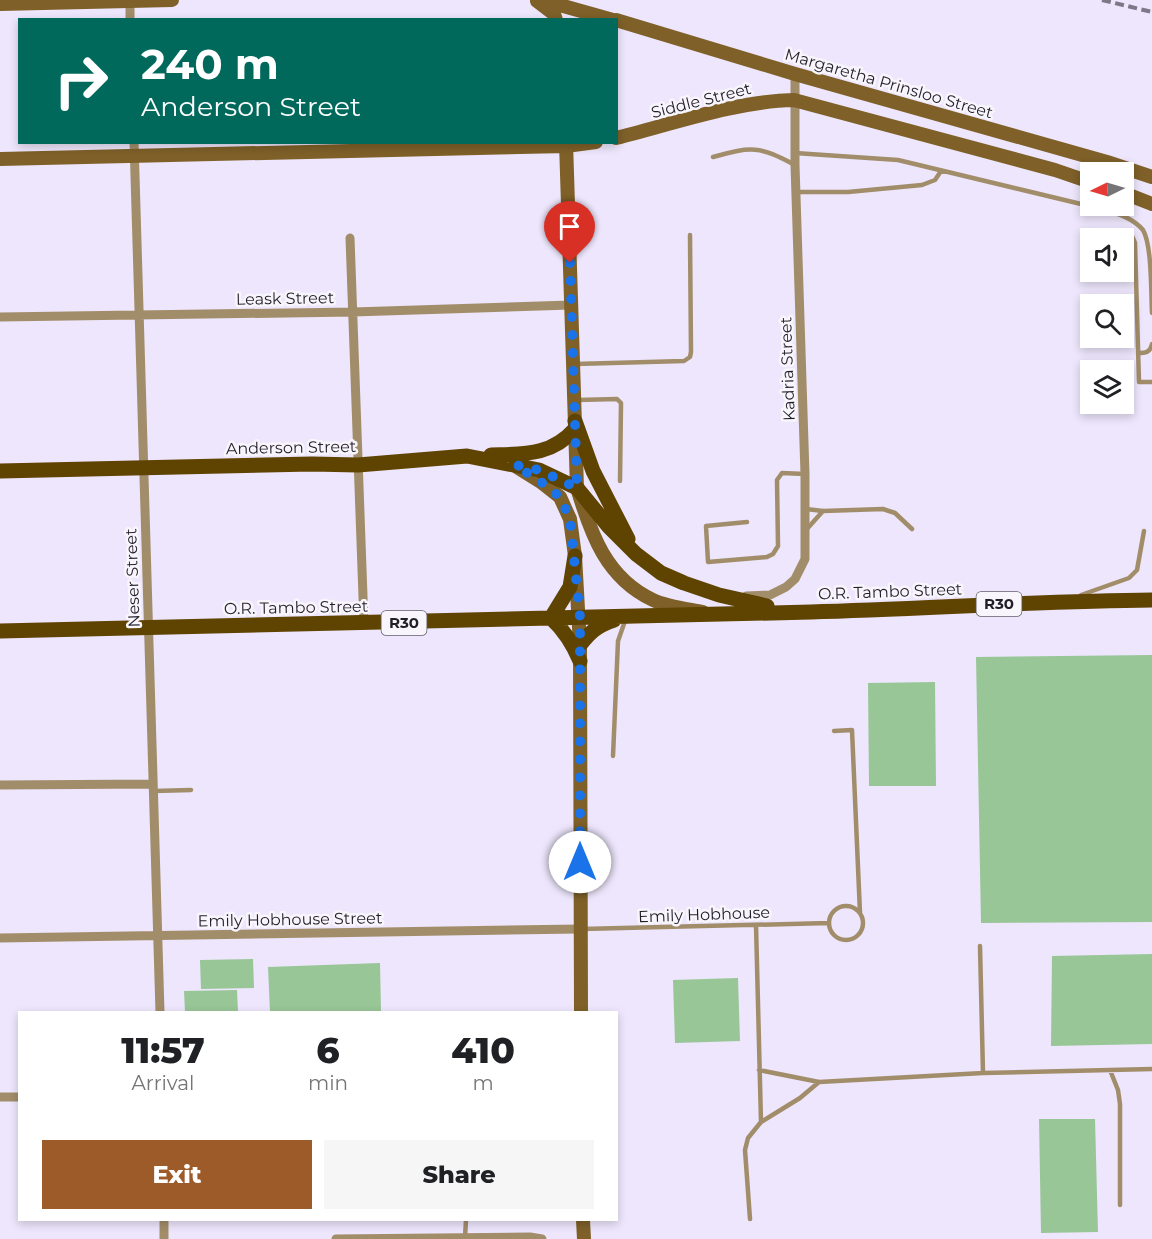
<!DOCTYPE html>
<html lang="en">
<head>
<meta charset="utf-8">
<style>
	:root { --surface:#fff; --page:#f6f6f6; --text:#202124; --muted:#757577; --accent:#9e5b2a }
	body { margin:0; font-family:Montserrat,sans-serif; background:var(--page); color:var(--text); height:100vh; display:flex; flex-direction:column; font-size:22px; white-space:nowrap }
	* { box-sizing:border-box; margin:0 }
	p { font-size:20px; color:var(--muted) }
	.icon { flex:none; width:33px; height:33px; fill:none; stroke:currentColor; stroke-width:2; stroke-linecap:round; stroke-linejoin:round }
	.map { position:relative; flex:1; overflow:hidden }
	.drawer { position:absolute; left:18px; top:1011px; width:600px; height:210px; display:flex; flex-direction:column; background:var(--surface); border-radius:0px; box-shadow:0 3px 9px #0003 }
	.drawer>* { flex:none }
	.guide { position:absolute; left:18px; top:18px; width:600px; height:126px; border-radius:0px; box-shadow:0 3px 9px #0003; background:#00695c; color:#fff; overflow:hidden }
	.needle { width:39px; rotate:265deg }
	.controls { position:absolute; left:1080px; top:162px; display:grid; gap:12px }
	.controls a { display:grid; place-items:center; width:54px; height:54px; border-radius:0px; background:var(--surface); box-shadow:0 3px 9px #0003; font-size:30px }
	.pin { position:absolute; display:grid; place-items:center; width:51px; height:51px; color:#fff; margin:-62px -26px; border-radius:50% 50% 50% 0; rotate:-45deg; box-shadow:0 0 6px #0007 }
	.pin .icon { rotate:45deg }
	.me { position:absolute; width:66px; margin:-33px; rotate:0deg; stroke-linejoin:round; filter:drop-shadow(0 0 4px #0008) }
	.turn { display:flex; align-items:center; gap:21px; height:126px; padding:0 24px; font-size:27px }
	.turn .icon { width:78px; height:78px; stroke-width:2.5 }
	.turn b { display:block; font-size:42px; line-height:51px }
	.eta { display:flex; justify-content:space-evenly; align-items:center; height:102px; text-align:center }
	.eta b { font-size:36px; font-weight:800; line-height:42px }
	.cta { display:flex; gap:12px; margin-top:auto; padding:12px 24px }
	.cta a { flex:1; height:69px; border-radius:0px; background:var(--accent); color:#fff; font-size:24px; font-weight:800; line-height:69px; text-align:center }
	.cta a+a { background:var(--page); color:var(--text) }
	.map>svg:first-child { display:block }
	.green { fill:#98c697 }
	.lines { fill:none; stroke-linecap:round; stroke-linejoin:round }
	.lane { stroke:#a28d6a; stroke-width:4.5 }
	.street { stroke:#a28d6a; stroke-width:9 }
	.secondary { stroke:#7e6028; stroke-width:14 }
	.primary { stroke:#5f4301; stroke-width:15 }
	.rail { stroke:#7d7887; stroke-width:4; stroke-dasharray:9 4.5; stroke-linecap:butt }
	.route { stroke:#1a73e8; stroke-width:10; stroke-dasharray:0 18 }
	.labels { text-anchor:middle; stroke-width:5; stroke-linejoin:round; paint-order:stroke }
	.shield { fill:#f8f6fc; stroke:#625f68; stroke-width:1.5 }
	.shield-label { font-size:15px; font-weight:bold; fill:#221e28 }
	.street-label { font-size:16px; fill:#221e28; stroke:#f8f6fc }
</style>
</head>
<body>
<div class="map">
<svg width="1152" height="1239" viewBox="0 0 1152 1239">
	<rect width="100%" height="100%" fill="#ede6fc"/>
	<path class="green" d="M 1152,655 L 1152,922 L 981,923 L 976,657 Z
		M 935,682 L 936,786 L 869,786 L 868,683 Z
		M 1152,954 L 1152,1044 L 1051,1046 L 1052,956 Z
		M 253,959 L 254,988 L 201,989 L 200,960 Z
		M 380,963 L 381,1012 L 270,1012 L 268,967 Z
		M 738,978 L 740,1041 L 675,1043 L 673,980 Z
		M 237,990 L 238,1012 L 185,1012 L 184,991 Z
		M 1039,1119 L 1095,1119 L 1098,1232 L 1041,1233 Z"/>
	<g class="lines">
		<path class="lane" d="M 795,153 L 898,160 L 1106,210 C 1119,214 1134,219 1143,230 C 1152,245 1151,293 1152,313
			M 713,157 C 752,146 759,146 795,165
			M 796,192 L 848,192 L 922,185 L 935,180 L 941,171
			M 1104,235 L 1128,234 L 1132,236 L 1135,243 L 1139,382 L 1152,382
			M 1138,353 C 1145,353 1150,353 1152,344
			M 575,364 L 684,361 L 690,357 L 691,352 L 690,235
			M 577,400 L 617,399 L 621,403 L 620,481
			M 806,509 L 823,511 L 883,509 L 895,513 L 912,529
			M 747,522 L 706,526 L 708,562 L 767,557 L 773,554 L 778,546 L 777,480 L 782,473 L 805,474
			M 806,530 L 823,511
			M 1081,595 L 1129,578 L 1137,570 L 1144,531
			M 834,731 L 852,730 L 860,913
			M 613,756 L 618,641 L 625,621
			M 154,791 L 191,790
			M829 923a17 17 0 1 1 34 0a17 17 0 1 1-34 0Z
			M 582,929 L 829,923
			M 980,946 L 983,1073
			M 759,1070 L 819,1082 L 983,1073 L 1152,1069
			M 1110,1070 L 1118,1090 L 1120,1104 L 1120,1205
			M 761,1122 L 800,1098 L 819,1082
			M 750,1219 L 745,1150 L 748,1138 L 761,1122 L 756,925
			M 465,1237 L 466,1220"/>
		<path class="street" d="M 130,1 L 130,20
			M 134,142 L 160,1012
			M 350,238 L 364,624
			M 0,317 L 353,312 L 571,305
			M 746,596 L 770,595 L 786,587 L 795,579 L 805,559 L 805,474 L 795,165 L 795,74
			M 0,785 L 153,784
			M 0,938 L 580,929
			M 0,1097 L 20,1097
			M 164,1220 L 164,1239
			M 336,1239 L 530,1237 L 542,1239"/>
		<path class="secondary" d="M 542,0 L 613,20
			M 537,1 L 554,14 L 556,20
			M 0,4 L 172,0
			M 616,20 L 795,74 L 1107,162 L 1152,177
			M 616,138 C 672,124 737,101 794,100 L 1055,170 L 1090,182
			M 566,142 L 577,488 C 591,534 606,578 653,600 C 668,607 688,609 703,612
			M 0,159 L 566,146 L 596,142
			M 1124,193 L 1152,204
			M 517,467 L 541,482 L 560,497 L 570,519 L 575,556 L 580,645 L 581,1012
			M 583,1220 L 584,1239"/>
		<path class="primary" d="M 575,421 L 593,471 L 628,539
			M 491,455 C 524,454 551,456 575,429
			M 0,471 L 312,464 L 358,465 L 467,456 L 539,470 L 577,488 L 609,527 L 636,554 L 661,573 L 684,583 L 719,595 L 767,606
			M 575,556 L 570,587 L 551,618 C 565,631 573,644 580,661
			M 0,631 C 270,626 540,620 811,612 C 924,609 1038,601 1152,600
			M 580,645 C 590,632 598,625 614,620"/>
		<path class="rail" d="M 1102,0 L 1152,12"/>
	</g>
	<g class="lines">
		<path class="route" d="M 570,263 L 577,488 L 539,470 L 515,465 L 541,482 L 560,497 L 570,519 L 580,617 L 580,862"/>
	</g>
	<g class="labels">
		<g class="shield">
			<rect x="976.5" y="592" width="45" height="24" rx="4.5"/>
			<rect x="381.5" y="611" width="45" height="24" rx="4.5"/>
		</g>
		<g class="shield-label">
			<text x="999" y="609">R30</text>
			<text x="404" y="628">R30</text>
		</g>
		<g class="street-label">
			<text transform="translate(889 83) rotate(16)" y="6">Margaretha Prinsloo Street</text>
			<text transform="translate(701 100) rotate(-14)" y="6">Siddle Street</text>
			<text transform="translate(285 298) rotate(-1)" y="6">Leask Street</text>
			<text transform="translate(787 369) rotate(-92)" y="6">Kadria Street</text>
			<text transform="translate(291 447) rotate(-1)" y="6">Anderson Street</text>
			<text transform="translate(132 578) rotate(-92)" y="6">Neser Street</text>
			<text transform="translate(890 591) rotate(-2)" y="6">O.R. Tambo Street</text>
			<text transform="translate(296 607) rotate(-1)" y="6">O.R. Tambo Street</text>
			<text transform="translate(704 914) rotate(-2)" y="6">Emily Hobhouse</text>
			<text transform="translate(290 919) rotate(-1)" y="6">Emily Hobhouse Street</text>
		</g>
	</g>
</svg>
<div class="controls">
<a><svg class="needle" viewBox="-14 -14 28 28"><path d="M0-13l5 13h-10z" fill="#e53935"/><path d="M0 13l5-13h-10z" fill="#757577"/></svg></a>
<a><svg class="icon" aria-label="sound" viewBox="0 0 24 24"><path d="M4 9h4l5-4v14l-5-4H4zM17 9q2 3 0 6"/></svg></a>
<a><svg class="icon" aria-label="search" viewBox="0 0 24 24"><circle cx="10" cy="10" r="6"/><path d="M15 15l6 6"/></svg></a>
<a><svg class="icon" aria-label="layers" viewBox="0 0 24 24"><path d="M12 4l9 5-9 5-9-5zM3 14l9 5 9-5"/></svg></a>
</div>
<div class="pin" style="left:570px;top:263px;background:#d93025"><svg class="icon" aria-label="arrive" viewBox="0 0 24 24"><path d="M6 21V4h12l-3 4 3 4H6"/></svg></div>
<svg class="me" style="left:580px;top:862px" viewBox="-20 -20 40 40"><circle r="19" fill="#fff"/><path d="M0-13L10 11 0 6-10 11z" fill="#1a73e8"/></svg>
<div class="guide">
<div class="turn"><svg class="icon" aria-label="right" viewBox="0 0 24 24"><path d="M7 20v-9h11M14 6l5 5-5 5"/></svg><div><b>240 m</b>Anderson Street</div></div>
</div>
<section class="drawer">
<div class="eta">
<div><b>11:57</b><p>Arrival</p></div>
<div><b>6</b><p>min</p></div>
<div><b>410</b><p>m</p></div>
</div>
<div class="cta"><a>Exit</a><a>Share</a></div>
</section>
</div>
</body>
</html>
